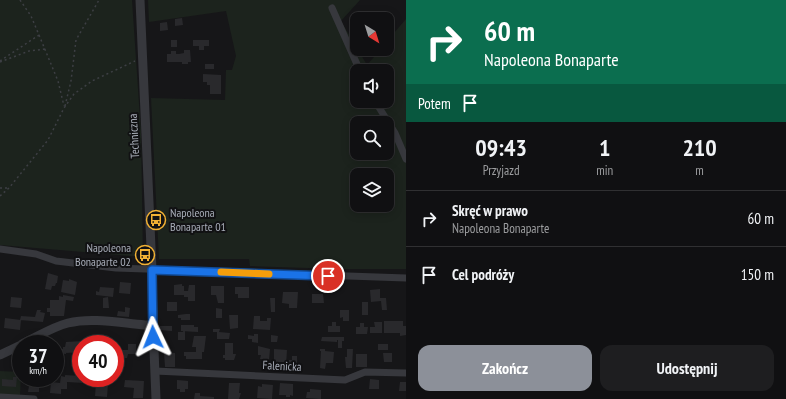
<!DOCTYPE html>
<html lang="pl">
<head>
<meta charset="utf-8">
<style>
	:root { --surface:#101012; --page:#1e1e20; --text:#f1f3f6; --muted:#9c9d9f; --line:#303032; --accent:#8c9099 }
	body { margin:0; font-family:"PT Sans Narrow",sans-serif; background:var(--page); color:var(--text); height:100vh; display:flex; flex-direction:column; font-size:15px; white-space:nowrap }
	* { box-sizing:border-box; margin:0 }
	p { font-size:13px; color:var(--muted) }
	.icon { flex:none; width:22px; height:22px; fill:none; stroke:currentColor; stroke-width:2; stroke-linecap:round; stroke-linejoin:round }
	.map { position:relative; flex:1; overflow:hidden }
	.side { display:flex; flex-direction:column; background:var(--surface); width:380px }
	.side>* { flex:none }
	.top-card { background:#0b6e4f; color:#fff; overflow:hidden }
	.needle { width:26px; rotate:142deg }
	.buttons { position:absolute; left:350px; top:12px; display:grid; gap:8px }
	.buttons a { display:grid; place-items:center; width:44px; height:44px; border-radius:8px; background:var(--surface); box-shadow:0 2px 10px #0003,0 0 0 1px var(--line); font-size:20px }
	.speed { position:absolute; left:12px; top:335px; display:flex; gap:8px; font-size:20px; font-weight:700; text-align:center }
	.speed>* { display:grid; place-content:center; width:52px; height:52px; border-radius:50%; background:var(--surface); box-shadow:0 2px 10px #0003,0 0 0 1px var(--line); line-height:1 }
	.speed small { font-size:10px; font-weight:400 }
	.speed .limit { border:6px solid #d22; background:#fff; color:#111 }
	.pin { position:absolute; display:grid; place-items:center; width:34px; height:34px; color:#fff; margin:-17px; border:2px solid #fff; border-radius:50%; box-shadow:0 1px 4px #0007 }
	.me { position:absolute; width:44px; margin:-22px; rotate:358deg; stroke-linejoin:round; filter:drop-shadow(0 0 3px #0008) }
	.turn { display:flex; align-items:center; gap:14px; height:84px; padding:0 12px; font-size:18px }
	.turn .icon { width:52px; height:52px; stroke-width:2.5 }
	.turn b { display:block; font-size:28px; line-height:34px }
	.then { display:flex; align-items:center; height:38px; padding:0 12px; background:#0003; gap:8px; font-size:15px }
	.eta { display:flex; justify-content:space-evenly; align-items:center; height:68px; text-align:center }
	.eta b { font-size:24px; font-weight:700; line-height:28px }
	.button { display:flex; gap:8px; margin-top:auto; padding:8px 12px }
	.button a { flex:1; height:46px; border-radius:12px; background:var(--accent); color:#fff; font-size:16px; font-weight:700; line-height:46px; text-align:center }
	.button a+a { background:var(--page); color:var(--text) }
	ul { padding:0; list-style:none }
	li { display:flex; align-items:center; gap:12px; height:56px; padding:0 12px; border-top:1px solid var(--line) }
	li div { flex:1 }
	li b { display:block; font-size:15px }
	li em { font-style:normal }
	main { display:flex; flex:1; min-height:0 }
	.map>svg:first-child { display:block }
	.green { fill:#1c231d; fill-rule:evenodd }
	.building { fill:#29292c }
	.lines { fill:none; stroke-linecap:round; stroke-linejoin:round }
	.path { stroke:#3d3f44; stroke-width:1.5; stroke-dasharray:2 3; stroke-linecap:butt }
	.minor { stroke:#37383d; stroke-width:7 }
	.tertiary { stroke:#37383d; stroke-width:9 }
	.route-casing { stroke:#114b97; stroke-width:10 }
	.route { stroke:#1a73e8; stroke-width:7 }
	.slow { stroke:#f59e0b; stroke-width:7 }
	.labels { text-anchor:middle; stroke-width:4; stroke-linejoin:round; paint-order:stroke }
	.street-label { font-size:12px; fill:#a8adb8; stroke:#111113 }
	.poi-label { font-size:12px; fill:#a8adb8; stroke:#111113; text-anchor:start }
</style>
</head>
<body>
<main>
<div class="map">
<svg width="406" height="399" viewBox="0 0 406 399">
	<rect width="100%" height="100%" fill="#161618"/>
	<path class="green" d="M 0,0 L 132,0 L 141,133 L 143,257 L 0,245 Z
		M 148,0 L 360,0 L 341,21 L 367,65 L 381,49 L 387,49 L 387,41 L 406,19 L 406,269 L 339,269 L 250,266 L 249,259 L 159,259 L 151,98 L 225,100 L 226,70 L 232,70 L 236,56 L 226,11 L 149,22 ZM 357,71 L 387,71 L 387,101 L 357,101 ZM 357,123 L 387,123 L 387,153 L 357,153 ZM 357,175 L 387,175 L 387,205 L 357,205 Z
		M 0,371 L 21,372 L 20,396 L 0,394 Z"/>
	<path class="building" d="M 182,18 L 183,25 L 175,26 L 175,19 Z
		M 167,22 L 168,30 L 160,31 L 160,23 Z
		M 171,40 L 177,40 L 177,47 L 171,47 Z
		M 193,40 L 209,40 L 209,46 L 204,46 L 204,50 L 199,50 L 199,46 L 193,46 Z
		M 184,50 L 190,50 L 191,62 L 188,62 L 188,64 L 182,64 L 182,62 L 167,62 L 167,54 L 171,54 L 171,51 L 176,51 L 176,54 L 179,54 L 184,53 Z
		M 205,64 L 214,64 L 214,69 L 205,69 Z
		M 203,74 L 221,75 L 221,94 L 210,94 L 210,85 L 207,85 L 207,82 L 203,82 Z
		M 48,273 L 58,276 L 57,283 L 56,283 L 55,286 L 52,286 L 51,290 L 45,289 Z
		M 69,279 L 77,282 L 75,295 L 61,292 L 63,280 L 69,281 Z
		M 120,282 L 131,283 L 130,294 L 119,293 Z
		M 182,284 L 182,286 L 184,286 L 184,291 L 188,291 L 189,285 L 195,285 L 195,301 L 188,301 L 188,297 L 184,297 L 184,295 L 174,295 L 174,285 Z
		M 211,286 L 224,286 L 224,303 L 218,303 L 216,295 L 211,295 Z
		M 100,287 L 114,288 L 113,297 L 96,295 L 96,291 L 99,292 Z
		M 235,287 L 249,287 L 249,298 L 238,298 L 238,294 L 235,294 Z
		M 380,289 L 380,298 L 386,298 L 387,310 L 382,310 L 381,301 L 371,302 L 370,290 Z
		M 283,292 L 298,292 L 297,308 L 289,308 L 289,304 L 282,303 Z
		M 312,294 L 323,294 L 324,303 L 312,303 Z
		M 63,295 L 74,297 L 73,301 L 66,300 L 64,316 L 50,316 L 50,312 L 47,312 L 47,308 L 50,308 L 50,300 L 59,300 L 59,296 L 63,297 Z
		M 11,297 L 22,298 L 21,308 L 10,307 Z
		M 108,297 L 109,308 L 103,308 L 103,298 Z
		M 270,298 L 275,298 L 275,312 L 271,312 Z
		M 167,302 L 177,302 L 177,311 L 167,311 Z
		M 362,302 L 368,302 L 368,315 L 362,315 Z
		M 125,307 L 130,308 L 129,317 L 117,316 L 118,311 L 125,312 Z
		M 216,308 L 222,309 L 222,318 L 216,318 Z
		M 37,310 L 41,310 L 40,312 L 45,313 L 43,322 L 20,320 L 21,316 L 35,317 Z
		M 340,310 L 349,310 L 349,321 L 343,321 L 343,317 L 340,318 Z
		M 186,314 L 190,314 L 190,320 L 181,320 L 181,318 L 178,318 L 178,315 Z
		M 229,315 L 238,315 L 238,328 L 230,329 Z
		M 254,316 L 260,316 L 260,321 L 267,321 L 267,318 L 271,318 L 270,330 L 253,329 Z
		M 5,318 L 21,320 L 20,330 L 4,328 Z
		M 384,321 L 403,321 L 403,326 L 406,326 L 406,335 L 400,336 L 400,333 L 384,333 Z
		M 332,322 L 336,322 L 336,326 L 340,326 L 340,332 L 328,332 L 328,326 L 332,326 Z
		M 374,322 L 382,322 L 382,333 L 370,333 L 370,327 L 375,327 Z
		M 360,323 L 364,323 L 364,327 L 368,327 L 367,334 L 356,334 L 356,327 L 360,327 Z
		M 181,325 L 194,325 L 194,327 L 198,327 L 198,332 L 181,331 Z
		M 160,326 L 172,326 L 172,331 L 160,330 Z
		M 213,329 L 220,329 L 219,332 L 230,333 L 229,339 L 217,339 L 217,332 L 213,332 Z
		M 183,331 L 185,331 L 185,340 L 178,340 L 178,332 L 183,332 Z
		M 97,334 L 109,336 L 108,344 L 96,344 Z
		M 254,334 L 258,334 L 258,343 L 252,342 L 252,339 L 248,339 L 248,335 L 254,336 Z
		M 271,335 L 278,336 L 277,342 L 271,342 Z
		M 194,336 L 206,336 L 204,352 L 202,352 L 202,359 L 186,359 L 186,356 L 184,356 L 184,352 L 196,352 L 196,347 L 192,347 Z
		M 322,337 L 344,337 L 344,341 L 342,341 L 342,348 L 338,348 L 338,340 L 337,340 L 337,342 L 321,341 Z
		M 83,341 L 83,344 L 81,344 L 81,352 L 66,353 L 66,354 L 55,353 L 55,348 L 63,349 L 63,347 L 65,347 L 66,342 Z
		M 225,343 L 233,343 L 233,354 L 236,354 L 234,360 L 225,360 L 225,358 L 223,358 L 223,355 L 225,355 Z
		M 128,344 L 136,344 L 136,354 L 128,354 L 127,358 L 120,358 L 119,351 L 120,352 L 121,350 L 128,350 Z
		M 378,344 L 388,344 L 388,350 L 378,350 Z
		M 258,346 L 270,349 L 269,360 L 260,359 L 261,355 L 258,355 Z
		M 274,349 L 287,350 L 286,365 L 280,365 L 281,366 L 274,364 Z
		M 320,349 L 325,349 L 325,351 L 334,352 L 333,363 L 326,363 L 325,369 L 320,368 L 321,351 L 320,351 Z
		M 347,349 L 353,349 L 352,368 L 346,368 L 345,357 L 347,357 Z
		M 164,352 L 175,353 L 175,367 L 165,367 Z
		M 383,353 L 392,353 L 392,362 L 384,362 Z
		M 356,354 L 367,354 L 367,367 L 356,367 Z
		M 292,356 L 297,356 L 297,367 L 289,367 L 289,360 L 292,360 Z
		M 115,362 L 120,362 L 119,374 L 115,374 Z
		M 65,375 L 81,376 L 81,378 L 85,378 L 84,383 L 67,382 L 67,389 L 61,389 L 61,394 L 50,393 L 51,382 L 60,383 L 61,376 L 65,377 Z
		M 13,377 L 17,377 L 16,387 L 2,386 L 2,379 L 13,380 Z
		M 370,379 L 379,380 L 379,389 L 369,389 Z
		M 125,380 L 144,381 L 143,398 L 133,398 L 134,388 L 124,387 Z
		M 177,380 L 188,381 L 188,389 L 185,389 L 185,392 L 180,392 L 180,389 L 177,389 Z
		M 400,382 L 406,382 L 406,391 L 399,391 Z
		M 96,383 L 108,384 L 107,397 L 95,396 Z
		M 229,383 L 240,383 L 239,393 L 241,393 L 239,399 L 228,399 Z
		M 280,383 L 293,384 L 293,396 L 290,395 L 290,397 L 286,397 L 286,395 L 279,395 Z
		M 262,384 L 273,385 L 272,399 L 257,398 L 258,386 L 262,387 Z
		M 29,386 L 39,387 L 39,392 L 28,392 Z
		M 310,389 L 321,390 L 321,399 L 306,398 L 307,392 L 310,392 Z
		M 195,393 L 200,393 L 200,396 L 214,397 L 214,399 L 194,399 Z"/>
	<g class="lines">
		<path class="path" d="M 39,35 L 58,81 L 64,106
			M 0,61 L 39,35 L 31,16 L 20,0
			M 0,62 L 29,51 L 45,49
			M 65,106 L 71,81 L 76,40 L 99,0
			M 0,188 L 8,188
			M 0,196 L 9,188 L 48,140 L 64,108 L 74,94 L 92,81 L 135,61"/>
		<path class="minor" d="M 332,8 L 360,71
			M 375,101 L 395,133 L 406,159
			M 0,249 L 36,254 L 56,261 L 116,268 L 406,278
			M 155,371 L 345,380 L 365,372 L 406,373
			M 0,397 L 34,399"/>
		<path class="tertiary" d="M 140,0 L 152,270 L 153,325 L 156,399
			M 22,344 C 37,337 52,327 68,323 C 92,317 120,323 145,325 L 153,325
			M 0,355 L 21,345"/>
	</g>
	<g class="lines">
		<defs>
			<path id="route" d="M 153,337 L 152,270 L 328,276"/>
		</defs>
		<use href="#route" class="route-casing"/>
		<use href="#route" class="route"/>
		<path class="slow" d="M 221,272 L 269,274"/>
	</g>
	<defs>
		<symbol id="bus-ring" viewBox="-11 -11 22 22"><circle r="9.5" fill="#111113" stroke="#f2b134" stroke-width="1.5"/><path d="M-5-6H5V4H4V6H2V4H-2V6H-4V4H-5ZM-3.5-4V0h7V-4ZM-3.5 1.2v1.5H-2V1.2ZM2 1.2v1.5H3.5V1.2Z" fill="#f2b134"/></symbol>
	</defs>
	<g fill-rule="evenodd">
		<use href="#bus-ring" x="145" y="209" width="22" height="22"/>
		<use href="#bus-ring" x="134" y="244" width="22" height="22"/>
	</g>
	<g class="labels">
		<g class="street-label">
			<text transform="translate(134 136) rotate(-93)" y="4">Techniczna</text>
			<text transform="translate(282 366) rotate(3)" y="4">Falenicka</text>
		</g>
		<g class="poi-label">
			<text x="170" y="217">Napoleona<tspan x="170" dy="14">Bonaparte 01</tspan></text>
			<text x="131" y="252" text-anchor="end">Napoleona<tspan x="131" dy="14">Bonaparte 02</tspan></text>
		</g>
	</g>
</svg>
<div class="buttons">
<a><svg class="needle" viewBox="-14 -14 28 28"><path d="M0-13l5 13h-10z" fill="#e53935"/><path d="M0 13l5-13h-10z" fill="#9c9d9f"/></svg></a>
<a><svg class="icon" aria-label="sound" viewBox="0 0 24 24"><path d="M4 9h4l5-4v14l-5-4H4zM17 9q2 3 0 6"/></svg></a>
<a><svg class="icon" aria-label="search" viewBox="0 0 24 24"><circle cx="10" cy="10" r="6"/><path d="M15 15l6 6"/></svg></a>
<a><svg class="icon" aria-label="layers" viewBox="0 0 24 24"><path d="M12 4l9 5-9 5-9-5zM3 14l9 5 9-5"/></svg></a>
</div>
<div class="speed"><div>37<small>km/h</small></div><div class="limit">40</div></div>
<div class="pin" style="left:328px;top:276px;background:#d93025"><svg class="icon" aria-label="arrive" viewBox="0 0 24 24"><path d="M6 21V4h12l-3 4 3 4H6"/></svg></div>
<svg class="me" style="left:153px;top:337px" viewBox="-20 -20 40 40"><path d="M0-17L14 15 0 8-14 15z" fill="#1a73e8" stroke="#fff" stroke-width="4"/></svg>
</div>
<section class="side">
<div class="top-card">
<div class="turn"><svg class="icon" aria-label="right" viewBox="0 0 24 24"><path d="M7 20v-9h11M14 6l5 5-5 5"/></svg><div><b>60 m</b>Napoleona Bonaparte</div></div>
<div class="then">Potem<svg class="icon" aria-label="arrive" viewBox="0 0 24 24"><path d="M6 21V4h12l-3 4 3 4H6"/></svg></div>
</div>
<div class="eta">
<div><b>09:43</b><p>Przyjazd</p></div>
<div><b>1</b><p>min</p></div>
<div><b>210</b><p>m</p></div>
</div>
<ul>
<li><svg class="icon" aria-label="right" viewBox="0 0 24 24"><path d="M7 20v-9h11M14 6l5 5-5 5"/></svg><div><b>Skręć w prawo</b><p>Napoleona Bonaparte</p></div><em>60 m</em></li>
<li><svg class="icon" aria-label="arrive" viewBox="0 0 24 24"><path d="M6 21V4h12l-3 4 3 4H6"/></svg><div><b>Cel podróży</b></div><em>150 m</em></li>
</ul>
<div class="button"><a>Zakończ</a><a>Udostępnij</a></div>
</section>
</main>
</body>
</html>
